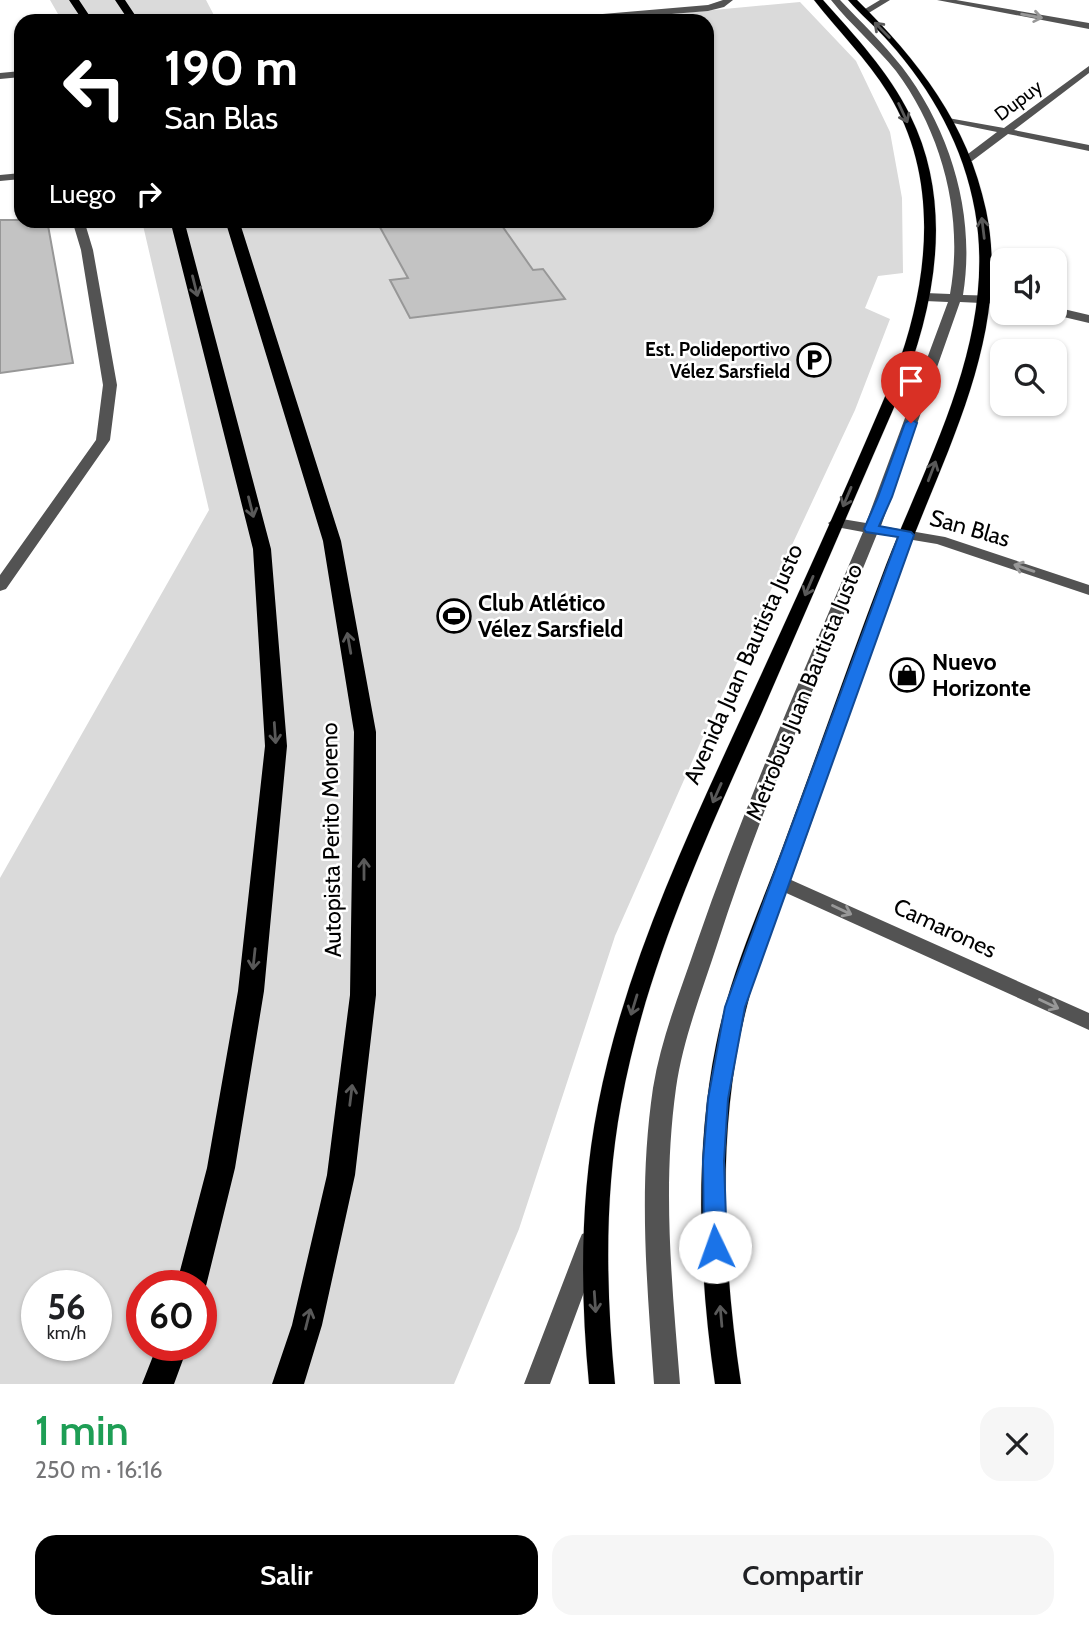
<!DOCTYPE html>
<html lang="es">
<head>
<meta charset="utf-8">
<style>
	:root { --surface:#fff; --page:#f6f6f6; --text:#202124; --muted:#757577; --accent:#000 }
	body { margin:0; font-family:Cabin,sans-serif; background:var(--page); color:var(--text); height:100vh; display:flex; flex-direction:column; font-size:26px; white-space:nowrap }
	* { box-sizing:border-box; margin:0 }
	p { font-size:23px; color:var(--muted) }
	.icon { flex:none; width:38px; height:38px; fill:none; stroke:currentColor; stroke-width:2; stroke-linecap:round; stroke-linejoin:round }
	.map { position:relative; height:1384px; overflow:hidden }
	.details { display:flex; flex-direction:column; background:var(--surface); flex:1 }
	.details>* { flex:none }
	.top-card { position:absolute; left:14px; top:14px; width:700px; height:214px; border-radius:21px; box-shadow:0 2px 5px #0004; background:#000; color:#fff; overflow:hidden }
	.buttons { position:absolute; left:990px; top:248px; display:grid; gap:14px }
	.buttons a { display:grid; place-items:center; width:77px; height:77px; border-radius:14px; background:var(--surface); box-shadow:0 2px 5px #0004; font-size:35px }
	.speed { position:absolute; left:21px; top:1270px; display:flex; gap:14px; font-size:35px; font-weight:700; text-align:center }
	.speed>* { display:grid; place-content:center; width:91px; height:91px; border-radius:50%; background:var(--surface); box-shadow:0 2px 5px #0004; line-height:1 }
	.speed small { font-size:18px; font-weight:400 }
	.speed .limit { border:10px solid #d22; background:#fff; color:#111 }
	.pin { position:absolute; display:grid; place-items:center; width:60px; height:60px; color:#fff; margin:-72px -30px; border-radius:50% 50% 50% 0; rotate:-45deg; box-shadow:0 0 7px #0007 }
	.pin .icon { rotate:45deg }
	.me { position:absolute; width:77px; margin:-38px; rotate:357deg; stroke-linejoin:round; filter:drop-shadow(0 0 5px #0008) }
	.turn { display:flex; align-items:center; gap:24px; height:147px; padding:0 35px; font-size:32px }
	.turn .icon { width:91px; height:91px; stroke-width:2.5 }
	.turn b { display:block; font-size:49px; line-height:60px }
	.then { display:flex; align-items:center; height:66px; padding:0 35px; background:#0003; gap:14px; font-size:26px }
	.round { display:grid; place-items:center; flex:none; width:74px; height:74px; border-radius:21px; background:var(--page) }
	.summary { display:flex; align-items:center; justify-content:space-between; height:119px; padding:0 35px }
	h1 { font-size:42px; font-weight:600; line-height:52px; color:#1e9e55 }
	.primary-button { display:flex; gap:14px; margin-top:auto; padding:14px 35px }
	.primary-button a { flex:1; height:80px; border-radius:21px; background:var(--accent); color:#fff; font-size:28px; font-weight:600; line-height:80px; text-align:center }
	.primary-button a+a { background:var(--page); color:var(--text) }
	.map>svg:first-child { display:block }
	.green { fill:#dadada; fill-rule:evenodd }
	.building { fill:#c3c3c3; stroke:#979797; stroke-width:2 }
	.lines { fill:none; stroke-linecap:round; stroke-linejoin:round }
	.major-casing { stroke:#dbdbdb; stroke-width:1 }
	.highway-casing { stroke:#dbdbdb; stroke-width:2 }
	.minor { fill:#535353; fill-rule:evenodd }
	.major { fill:#000; fill-rule:evenodd }
	.highway { fill:#000; fill-rule:evenodd }
	.oneway { stroke:#989898 }
	.oneway2 { stroke:#595959 }
	.route { fill:#1a73e8; stroke:#114b97; stroke-width:2 }
	.labels { text-anchor:middle; stroke-width:5; stroke-linejoin:round; paint-order:stroke }
	.far-street-label { font-size:19px; fill:#000; stroke:#fff }
	.far-poi-label { font-size:19px; font-weight:bold; fill:#000; stroke:#fff; text-anchor:end }
	.street-label { font-size:23px; fill:#000; stroke:#fff }
	.poi-label { font-size:23px; font-weight:bold; fill:#000; stroke:#fff; text-anchor:start }
</style>
</head>
<body>
<div class="map">
<svg width="1089" height="1384" viewBox="0 0 1089 1384">
	<rect width="100%" height="100%" fill="#fff"/>
	<path class="green" d="M 50,0 L 206,0 L 217,21 L 62,21 Z
		M 800,2 L 856,61 L 890,132 L 902,198 L 903,273 L 878,276 L 865,308 L 890,319 L 855,410 L 714,712 L 615,936 L 519,1229 L 454,1384 L 0,1384 L 0,878 L 209,510 L 142,221 L 707,220 L 707,21 L 597,21 ZM 37,1286 L 96,1286 L 96,1346 L 37,1346 ZM 142,1286 L 201,1286 L 201,1346 L 142,1346 Z"/>
	<path class="building" d="M 0,220 L 47,220 L 73,363 L 0,373 Z
		M 376,220 L 498,220 L 533,270 L 543,269 L 565,299 L 410,318 L 390,280 L 408,278 Z"/>
	<g class="lines">
		<defs>
			<path id="major" d="M 814,0 L 823,0 C 855,36 889,72 910,115 C 955,205 935,308 899,396 C 853,501 808,607 762,712 C 705,840 646,966 621,1104 C 604,1197 606,1291 615,1384 L 589,1384 C 580,1291 580,1197 598,1105 C 624,972 681,849 737,727 C 791,610 845,492 895,373 C 929,283 941,178 888,93 C 867,59 838,31 814,0 Z
				M 848,0 L 857,0 C 918,60 968,124 986,210 C 1012,333 944,453 903,564 C 867,659 836,754 802,849 C 783,903 759,955 746,1010 C 716,1129 723,1264 741,1384 L 715,1384 C 699,1275 694,1153 716,1045 C 729,977 758,914 782,849 C 817,755 850,659 886,565 C 930,453 997,336 975,211 C 964,147 932,90 889,42 C 876,27 861,15 848,0 Z"/>
			<path id="highway" d="M 69,0 L 79,0 L 93,21 L 83,21 Z
				M 115,0 L 125,0 L 139,21 L 129,21 Z
				M 170,220 L 184,220 L 271,549 L 287,746 L 264,991 L 235,1168 L 206,1286 L 201,1295 L 201,1286 L 176,1286 L 207,1168 L 238,991 L 265,746 L 253,549 Z
				M 225,220 L 239,220 L 341,541 L 376,732 L 376,995 L 355,1175 L 322,1325 L 304,1384 L 272,1384 L 292,1325 L 327,1175 L 350,995 L 354,732 L 323,541 Z
				M 157,1346 L 188,1346 L 174,1384 L 142,1384 Z"/>
		</defs>
		<use href="#major" class="major-casing"/>
		<use href="#highway" class="highway-casing"/>
		<path class="minor" d="M 723,0 L 733,0 L 724,7 L 708,11 L 587,21 L 552,21 L 556,18 L 708,5 Z
			M 831,0 L 840,0 C 861,22 883,43 902,67 C 951,131 976,215 963,295 L 1003,296 L 1003,304 L 960,302 L 881,526 L 945,537 L 1089,585 L 1089,595 L 937,544 L 877,534 C 822,670 762,805 717,945 C 702,991 683,1039 676,1088 C 662,1189 672,1283 680,1384 L 654,1384 C 647,1282 638,1190 653,1088 C 661,1039 680,992 696,945 C 744,805 805,669 863,532 L 831,526 L 828,523 L 836,518 L 866,523 L 948,302 L 925,301 L 919,297 L 925,293 L 950,294 C 964,218 943,134 896,71 C 876,46 851,25 831,0 Z
			M 880,0 L 890,0 L 867,14 L 860,12 Z
			M 937,0 L 956,0 L 1089,23 L 1089,29 Z
			M 1089,66 L 1089,73 L 1014,130 L 1089,145 L 1089,151 L 1008,134 L 972,161 L 964,161 L 964,157 L 997,132 L 948,122 L 948,118 L 1004,128 Z
			M 21,71 L 21,77 L 0,79 L 0,73 Z
			M 21,173 L 21,179 L 0,181 L 0,175 Z
			M 72,220 L 84,220 L 93,250 L 117,385 L 110,440 L 6,589 L 0,591 L 0,575 L 96,440 L 103,385 L 81,250 Z
			M 1055,307 L 1089,315 L 1089,323 L 1051,314 L 1055,313 Z
			M 780,875 L 1089,1013 L 1089,1030 L 773,887 L 770,882 L 773,877 Z
			M 591,1231 L 600,1234 L 603,1241 L 550,1384 L 524,1384 L 579,1241 L 582,1234 Z"/>
		<use href="#major" class="major"/>
		<use href="#highway" class="highway"/>
	</g>
	<defs><path id="oneway-shaft" d="M-6 0H5M1.5-3L5.5 0L1.5 3" fill="none" stroke-width="1.6" stroke-linecap="round" stroke-linejoin="round" transform="scale(1.75)"/></defs>
	<g class="oneway">
		<use href="#oneway-shaft" transform="translate(1032 16) rotate(10)"/>
		<use href="#oneway-shaft" transform="translate(1024 568) rotate(-161)"/>
		<use href="#oneway-shaft" transform="translate(842 910) rotate(25)"/>
		<use href="#oneway-shaft" transform="translate(1049 1004) rotate(25)"/>
	</g>
	<g class="oneway2">
		<use href="#oneway-shaft" transform="translate(882 30) rotate(-135)"/>
		<use href="#oneway-shaft" transform="translate(903 113) rotate(65)"/>
		<use href="#oneway-shaft" transform="translate(983 228) rotate(-97)"/>
		<use href="#oneway-shaft" transform="translate(195 286) rotate(76)"/>
		<use href="#oneway-shaft" transform="translate(932 471) rotate(-69)"/>
		<use href="#oneway-shaft" transform="translate(847 497) rotate(113)"/>
		<use href="#oneway-shaft" transform="translate(251 507) rotate(76)"/>
		<use href="#oneway-shaft" transform="translate(809 586) rotate(113)"/>
		<use href="#oneway-shaft" transform="translate(349 643) rotate(-100)"/>
		<use href="#oneway-shaft" transform="translate(275 733) rotate(86)"/>
		<use href="#oneway-shaft" transform="translate(717 793) rotate(114)"/>
		<use href="#oneway-shaft" transform="translate(364 869) rotate(-90)"/>
		<use href="#oneway-shaft" transform="translate(254 959) rotate(96)"/>
		<use href="#oneway-shaft" transform="translate(634 1005) rotate(107)"/>
		<use href="#oneway-shaft" transform="translate(351 1095) rotate(-83)"/>
		<use href="#oneway-shaft" transform="translate(595 1302) rotate(86)"/>
		<use href="#oneway-shaft" transform="translate(721 1316) rotate(-95)"/>
		<use href="#oneway-shaft" transform="translate(308 1319) rotate(-76)"/>
	</g>
	<path class="route" d="M 911,419 L 917,423 L 892,497 L 879,526 L 911,532 L 914,535 L 745,1007 L 728,1099 L 724,1161 L 727,1247 L 723,1254 L 715,1257 L 707,1254 L 704,1247 L 703,1161 L 708,1099 L 725,1007 L 898,537 L 866,532 L 864,529 L 878,497 L 905,423 Z"/>
	<defs>
		<symbol id="parking-ring" viewBox="-11 -11 22 22"><circle r="9.5" fill="#fff" stroke="#000" stroke-width="1.5"/><path d="M-3.5-5.5H1a3.5 3.5 0 0 1 0 7H-1V5.5H-3.5ZM-1-3.4V-.6H.8a1.4 1.4 0 0 0 0-2.8Z" fill="#000"/></symbol>
		<symbol id="stadium-ring" viewBox="-11 -11 22 22"><circle r="9.5" fill="#fff" stroke="#000" stroke-width="1.5"/><path d="M0-5a6.5 5 0 1 0 0 10a6.5 5 0 1 0 0-10ZM-3.5-1.8h7v3.6h-7Z" fill="#000"/></symbol>
		<symbol id="shop-ring" viewBox="-11 -11 22 22"><circle r="9.5" fill="#fff" stroke="#000" stroke-width="1.5"/><path d="M-5-2.5h2.3a2.7 3.5 0 0 1 5.4 0H5L5.5 6h-11ZM-1.5-2.5h3a1.5 2.3 0 0 0-3 0Z" fill="#000"/></symbol>
	</defs>
	<g fill-rule="evenodd">
		<use href="#parking-ring" x="795" y="341" width="38" height="38"/>
		<use href="#stadium-ring" x="435" y="597" width="38" height="38"/>
		<use href="#shop-ring" x="888" y="656" width="38" height="38"/>
	</g>
	<g class="labels">
		<g class="far-street-label">
			<text transform="translate(1018 100) rotate(-37)" y="7">Dupuy</text>
		</g>
		<g class="far-poi-label">
			<text x="790" y="356">Est. Polideportivo<tspan x="790" dy="22">Vélez Sarsfield</tspan></text>
		</g>
		<g class="street-label">
			<text transform="translate(970 528) rotate(16)" y="8">San Blas</text>
			<text transform="translate(743 664) rotate(-66)" y="8">Avenida Juan Bautista Justo</text>
			<text transform="translate(804 692) rotate(-68)" y="8">Metrobus Juan Bautista Justo</text>
			<text transform="translate(331 840) rotate(-91)" y="8">Autopista Perito Moreno</text>
			<text transform="translate(945 928) rotate(25)" y="8">Camarones</text>
		</g>
		<g class="poi-label">
			<text x="478" y="611">Club Atlético<tspan x="478" dy="26">Vélez Sarsfield</tspan></text>
			<text x="932" y="670">Nuevo<tspan x="932" dy="26">Horizonte</tspan></text>
		</g>
	</g>
</svg>
<div class="buttons">
<a><svg class="icon" aria-label="sound" viewBox="0 0 24 24"><path d="M4 9h4l5-4v14l-5-4H4zM17 9q2 3 0 6"/></svg></a>
<a><svg class="icon" aria-label="search" viewBox="0 0 24 24"><circle cx="10" cy="10" r="6"/><path d="M15 15l6 6"/></svg></a>
</div>
<div class="speed"><div>56<small>km/h</small></div><div class="limit">60</div></div>
<div class="pin" style="left:911px;top:423px;background:#d93025"><svg class="icon" aria-label="arrive" viewBox="0 0 24 24"><path d="M6 21V4h12l-3 4 3 4H6"/></svg></div>
<svg class="me" style="left:715px;top:1247px" viewBox="-20 -20 40 40"><circle r="19" fill="#fff"/><path d="M0-13L10 11 0 6-10 11z" fill="#1a73e8"/></svg>
<div class="top-card">
<div class="turn"><svg class="icon" aria-label="left" viewBox="0 0 24 24"><path d="M17 20v-9H6M10 6l-5 5 5 5"/></svg><div><b>190 m</b>San Blas</div></div>
<div class="then">Luego<svg class="icon" aria-label="right" viewBox="0 0 24 24"><path d="M7 20v-9h11M14 6l5 5-5 5"/></svg></div>
</div>
</div>
<section class="details">
<div class="summary"><div><h1>1 min</h1><p>250 m · 16:16</p></div><a class="round"><svg class="icon" aria-label="close" viewBox="0 0 24 24"><path d="M6 6l12 12M18 6L6 18"/></svg></a></div>
<div class="primary-button"><a>Salir</a><a>Compartir</a></div>
</section>
</body>
</html>
